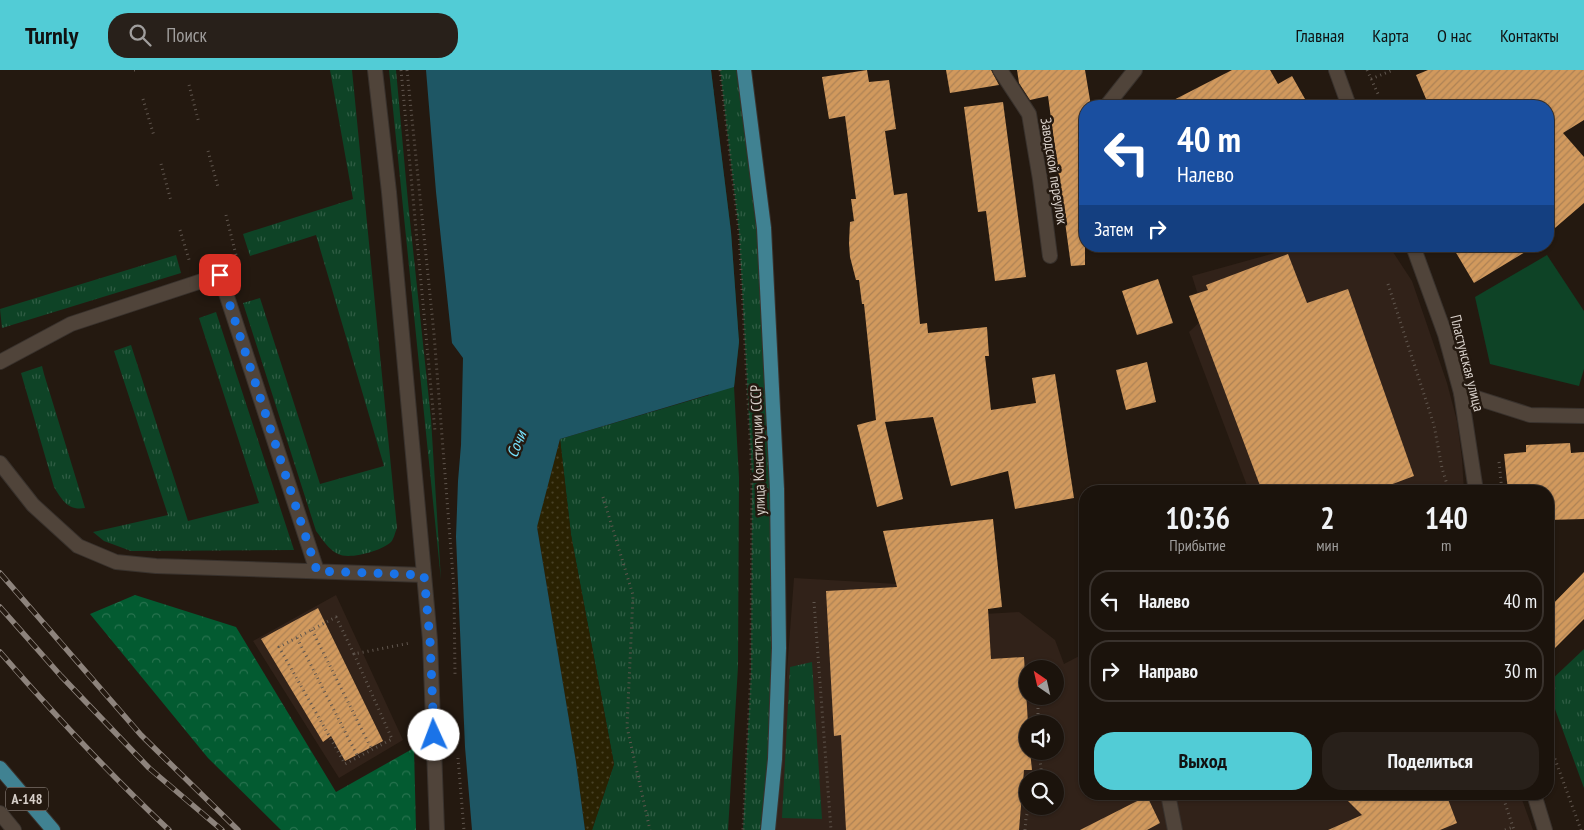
<!DOCTYPE html>
<html lang="ru">
<head>
<meta charset="utf-8">
<style>
	:root { --surface:#1b130c; --page:#28201a; --text:#f1f3f6; --muted:#a09e9d; --line:#39322d; --accent:#52ccd6 }
	body { margin:0; font-family:"PT Sans Narrow",sans-serif; background:var(--page); color:var(--text); height:100vh; display:flex; flex-direction:column; font-size:19px; white-space:nowrap }
	* { box-sizing:border-box; margin:0 }
	p { font-size:16px; color:var(--muted) }
	.icon { flex:none; width:28px; height:28px; fill:none; stroke:currentColor; stroke-width:2; stroke-linecap:round; stroke-linejoin:round }
	.map { position:relative; flex:1; overflow:hidden }
	.drawer { position:absolute; left:1079px; top:415px; width:475px; height:315px; display:flex; flex-direction:column; background:var(--surface); border-radius:20px; box-shadow:0 1px 4px #0004,0 0 0 1px var(--line) }
	.drawer>* { flex:none }
	.banner { position:absolute; left:1079px; top:30px; width:475px; height:152px; border-radius:20px; box-shadow:0 1px 4px #0004,0 0 0 1px var(--line); background:#1a4fa0; color:#fff; overflow:hidden }
	.needle { width:32px; rotate:326deg }
	.fabs { position:absolute; left:1019px; top:590px; display:grid; gap:10px }
	.fabs a { display:grid; place-items:center; width:45px; height:45px; border-radius:50%; background:var(--surface); box-shadow:0 1px 4px #0004,0 0 0 1px var(--line); font-size:25px }
	.pin { position:absolute; display:grid; place-items:center; width:42px; height:42px; color:#fff; margin:-21px; border-radius:10px; box-shadow:0 2px 8px #0006 }
	.me { position:absolute; width:55px; margin:-28px; rotate:358deg; stroke-linejoin:round; filter:drop-shadow(0 0 4px #0008) }
	.turn { display:flex; align-items:center; gap:18px; height:105px; padding:0 15px; font-size:22px }
	.turn .icon { width:65px; height:65px; stroke-width:2.5 }
	.turn b { display:block; font-size:35px; line-height:42px }
	.then { display:flex; align-items:center; height:48px; padding:0 15px; background:#0003; gap:10px; font-size:19px }
	.eta { display:flex; justify-content:space-evenly; align-items:center; height:85px; text-align:center }
	.eta b { font-size:30px; font-weight:600; line-height:35px }
	.cta { display:flex; gap:10px; margin-top:auto; padding:10px 15px }
	.cta a { flex:1; height:58px; border-radius:20px; background:var(--accent); color:#111; font-size:20px; font-weight:600; line-height:58px; text-align:center }
	.cta a+a { background:var(--page); color:var(--text) }
	ul { padding:0; list-style:none }
	li { display:flex; align-items:center; gap:15px; height:62px; margin:0 10px 8px; padding:0 5px; border:2px solid var(--line); border-radius:20px }
	li div { flex:1 }
	li b { display:block; font-size:19px }
	li em { font-style:normal }
	header { display:flex; align-items:center; gap:30px; box-sizing:border-box; height:70px; padding:0 25px; background:var(--accent); color:#111 }
	header strong { font-size:24px }
	nav { display:flex; gap:28px; margin-inline-start:auto; font-size:18px }
	.search { width:350px; height:45px; background:var(--page); display:flex; align-items:center; gap:12px; box-sizing:border-box; padding:0 18px; border-radius:20px; color:var(--muted); font-size:19px }
	.map>svg:first-child { display:block }
	.commercial { fill:#312219; fill-rule:evenodd }
	.grass { fill:url(#grass-tufts) }
	.forest { fill:url(#forest-crowns) }
	.sand { fill:url(#sand-dots) }
	.garden { fill:#0e4326 }
	.water { fill:#1e5664 }
	.building { fill:url(#building-hatch) }
	.lines { fill:none; stroke-linecap:round; stroke-linejoin:round }
	.service-casing { stroke:#39322d; stroke-width:16 }
	.minor-casing { stroke:#39322d; stroke-width:16 }
	.tertiary-casing { stroke:#39322d; stroke-width:16 }
	.secondary-casing { stroke:#39322d; stroke-width:16 }
	.primary-casing { stroke:#39322d; stroke-width:16 }
	.path { stroke:#60564e; stroke-width:3; stroke-dasharray:1 4; stroke-linecap:butt }
	.service { stroke:#50443a; stroke-width:14 }
	.minor { stroke:#50443a; stroke-width:14 }
	.tertiary { stroke:#50443a; stroke-width:14 }
	.secondary { stroke:#50443a; stroke-width:14 }
	.primary { stroke:#408292; stroke-width:14 }
	.rail-casing { stroke:#8d837c; stroke-width:5.5 }
	.rail { stroke:#241910; stroke-width:4; stroke-dasharray:11; stroke-linecap:butt }
	.route { stroke:#1a73e8; stroke-width:9; stroke-dasharray:0 16.2 }
	.labels { text-anchor:middle; stroke-width:5; stroke-linejoin:round; paint-order:stroke }
	.shield { fill:#241910; stroke:#a29992; stroke-width:1 }
	.shield-label { font-size:14px; font-weight:bold; fill:#d8d0ca }
	.street-label { font-size:15px; fill:#d8d0ca; stroke:#241910 }
	.water-label { font-size:16px; font-style:italic; fill:#76e2fd; stroke:#241910 }
</style>
</head>
<body>
<header>
<strong>Turnly</strong>
<div class="search"><svg class="icon" aria-label="search" viewBox="0 0 24 24"><circle cx="10" cy="10" r="6"/><path d="M15 15l6 6"/></svg>Поиск</div>
<nav><a>Главная</a><a>Карта</a><a>О нас</a><a>Контакты</a></nav>
</header>
<div class="map">
<svg width="1584" height="760" viewBox="0 0 1584 760">
	<defs>
		<pattern id="grass-tufts" width="24" height="20" patternUnits="userSpaceOnUse" patternTransform="scale(1.25)"><rect width="24" height="20" fill="#0e4326"/><path d="M3 7l-1-3M5 7V3M7 7l1-3M15 17l-1-3M17 17v-4M19 17l1-3" fill="none" stroke="#305d44"/></pattern>
		<pattern id="forest-crowns" width="20" height="18" patternUnits="userSpaceOnUse" patternTransform="scale(1.25)"><rect width="20" height="18" fill="#035b31"/><path d="M2 6a3 3 0 1 1 6 0M12 15a3 3 0 1 1 6 0" fill="none" stroke="#27724e"/></pattern>
		<pattern id="sand-dots" width="8" height="8" patternUnits="userSpaceOnUse" patternTransform="scale(1.25)"><rect width="8" height="8" fill="#2a2202"/><path d="M2 2h.1M6 6h.1" fill="none" stroke="#484126" stroke-width="1.8" stroke-linecap="round"/></pattern>
		<pattern id="building-hatch" width="6" height="6" patternUnits="userSpaceOnUse" patternTransform="scale(1.25)"><rect width="6" height="6" fill="#d1995d"/><path d="M-1 1l2-2M0 6l6-6M5 7l2-2" fill="none" stroke="#ad8255"/></pattern>
	</defs>
	<rect width="100%" height="100%" fill="#241910"/>
	<path class="commercial" d="M 1300,176 L 1389,176 L 1412,211 L 1447,313 L 1457,351 L 1462,389 L 1464,421 L 1249,421 L 1189,262 L 1205,247 L 1192,206 Z
		M 794,508 L 898,514 L 934,547 L 1019,542 L 1055,570 L 1064,594 L 1085,583 L 1085,724 L 1520,724 L 1533,760 L 775,760 ZM 1028,599 L 1055,599 L 1055,626 L 1028,626 ZM 1028,654 L 1055,654 L 1055,681 L 1028,681 ZM 1028,709 L 1055,709 L 1055,736 L 1028,736 Z
		M 336,525 L 403,670 L 339,708 L 253,571 Z"/>
	<path class="grass" d="M 330,0 L 352,0 L 397,458 C 395,462 394,469 391,472 C 382,481 349,490 338,484 C 328,479 323,470 316,461 L 243,233 L 260,228 L 320,414 L 384,396 L 316,165 L 250,186 L 243,164 L 353,129 Z
		M 389,0 L 396,0 L 408,132 L 431,349 L 441,510 Z
		M 711,0 L 731,162 L 739,272 L 734,317 L 739,408 L 738,597 L 728,760 L 592,760 L 614,694 L 571,465 L 560,369 L 709,325 Z
		M 720,0 L 744,0 L 764,158 L 777,419 L 769,760 L 743,760 L 751,601 L 752,405 L 739,163 Z
		M 176,185 L 181,203 L 2,258 L 0,239 Z
		M 216,242 L 294,480 L 131,481 L 104,471 L 93,462 L 168,445 L 114,281 L 131,275 L 188,451 L 259,433 L 199,248 Z
		M 42,296 L 44,304 L 85,438 C 68,441 62,430 54,417 L 21,303 Z
		M 1584,579 L 1584,718 L 1548,620 L 1548,613 Z
		M 812,592 L 822,749 L 782,748 L 790,597 Z"/>
	<path class="forest" d="M 135,525 L 236,557 L 336,722 L 414,678 L 416,760 L 281,760 L 208,688 L 90,544 Z"/>
	<path class="sand" d="M 560,369 L 571,465 L 614,694 L 592,760 L 585,760 L 576,692 L 537,456 Z"/>
	<path class="garden" d="M 1547,185 L 1584,241 L 1584,299 L 1579,316 L 1490,294 L 1475,227 Z"/>
	<path class="water" d="M 426,0 L 711,0 L 731,162 L 739,272 L 734,317 L 560,369 L 537,457 L 576,692 L 585,760 L 472,760 L 465,677 L 456,467 L 458,411 L 461,375 L 463,288 L 452,273 L 436,122 Z"/>
	<path class="building" d="M 867,0 L 869,12 L 889,10 L 896,59 L 885,61 L 894,125 L 907,123 L 920,254 L 927,253 L 928,263 L 987,257 L 989,286 L 985,286 L 991,340 L 1036,333 L 1032,308 L 1055,304 L 1074,428 L 1015,439 L 1008,401 L 951,416 L 933,347 L 885,352 L 903,429 L 877,437 L 857,355 L 876,350 L 864,234 L 862,234 L 859,210 L 856,210 L 850,187 L 849,173 L 850,152 L 854,151 L 851,129 L 856,129 L 845,46 L 829,49 L 822,7 Z
		M 946,0 L 991,0 L 999,15 L 950,23 Z
		M 1017,0 L 1085,0 L 1091,36 L 1085,36 L 1085,195 L 1071,196 L 1048,26 L 1030,30 L 1019,13 Z
		M 1232,0 L 1270,0 L 1278,14 L 1292,6 L 1309,36 L 1162,36 Z
		M 1428,0 L 1584,0 L 1584,50 L 1563,63 L 1584,87 L 1584,133 L 1548,164 L 1548,36 L 1429,36 L 1416,5 Z
		M 1003,32 L 1026,207 L 995,211 L 986,141 L 978,142 L 964,37 Z
		M 1452,176 L 1535,176 L 1474,213 Z
		M 1288,184 L 1307,233 L 1348,219 L 1414,406 L 1374,421 L 1262,421 L 1189,226 L 1208,220 L 1206,215 Z
		M 1158,209 L 1173,253 L 1137,265 L 1122,221 Z
		M 1147,292 L 1156,332 L 1126,340 L 1116,300 Z
		M 1570,373 L 1571,383 L 1584,382 L 1584,449 L 1548,450 L 1548,421 L 1508,421 L 1504,384 L 1526,382 L 1526,375 Z
		M 993,449 L 1002,537 L 988,539 L 991,589 L 1024,587 L 1028,654 L 1028,681 L 1030,681 L 1032,700 L 1024,700 L 1019,760 L 846,760 L 841,665 L 834,666 L 826,521 L 897,517 L 883,461 Z
		M 1584,502 L 1584,549 L 1548,585 L 1548,539 Z
		M 318,538 L 383,671 L 345,691 L 331,666 L 323,672 L 261,569 Z
		M 1341,724 L 1446,724 L 1457,753 L 1440,760 L 1328,760 L 1362,745 Z
		M 1147,726 L 1160,753 L 1147,760 L 1080,760 Z"/>
	<g class="lines">
		<defs>
			<path id="service" d="M 1000,0 L 1029,44 L 1040,109 L 1050,186
				M 1109,36 L 1108,34 L 1135,0
				M 0,292 L 71,254 L 220,205 L 317,501
				M 1461,323 L 1530,345 L 1584,346
				M 0,393 L 33,435 L 78,476 L 116,492 L 156,496 L 424,505
				M 1168,724 L 1175,760"/>
			<path id="minor" d="M 375,0 L 389,122 L 430,570 L 437,760"/>
			<path id="tertiary" d="M 0,743 L 14,760"/>
			<path id="secondary" d="M 1336,0 L 1349,36
				M 1413,176 L 1445,264 L 1461,323 L 1476,421
				M 1534,724 L 1545,760"/>
			<path id="primary" d="M 744,0 L 764,158 L 777,419 L 779,578 L 775,689 L 768,760
				M 0,698 L 53,760"/>
		</defs>
		<use href="#service" class="service-casing"/>
		<use href="#minor" class="minor-casing"/>
		<use href="#tertiary" class="tertiary-casing"/>
		<use href="#secondary" class="secondary-casing"/>
		<use href="#primary" class="primary-casing"/>
		<path class="path" d="M 134,0 L 135,0
			M 401,0 L 435,361
			M 407,0 L 434,264 L 454,519 L 455,605
			M 720,0 L 739,163 L 752,405 L 751,601 L 743,760
			M 1367,0 L 1379,26
			M 1371,9 L 1393,0
			M 189,15 L 199,53
			M 143,29 L 154,66
			M 208,81 L 218,117
			M 161,94 L 171,131
			M 226,145 L 236,185
			M 180,160 L 190,193
			M 1388,214 L 1434,355 L 1442,398 L 1449,421
			M 1499,392 L 1502,421
			M 603,427 L 633,525 L 627,657 L 650,760
			M 814,532 L 831,760
			M 312,560 L 372,680
			M 297,568 L 358,687
			M 354,584 L 392,669 L 345,694 L 279,577 L 336,547 L 354,584 L 410,573
			M 1026,616 L 1028,616
			M 1038,654 L 1038,636 L 1041,626
			M 1548,670 L 1581,760
			M 458,688 L 464,760
			M 1038,709 L 1041,699 L 1039,681
			M 1502,724 L 1514,760
			M 1025,760 L 1026,748 L 1029,736
			M 1505,760 L 1513,757"/>
		<use href="#service" class="service"/>
		<use href="#minor" class="minor"/>
		<use href="#tertiary" class="tertiary"/>
		<use href="#secondary" class="secondary"/>
		<use href="#primary" class="primary"/>
		<defs>
			<path id="rail" d="M 0,503 L 141,665 L 238,760
				M 0,537 L 61,606 L 149,698 L 222,760
				M 0,582 C 54,644 109,704 169,760"/>
		</defs>
		<use href="#rail" class="rail-casing"/>
		<use href="#rail" class="rail"/>
	</g>
	<g class="lines">
		<path class="route" d="M 220,205 L 317,501 L 424,505 L 430,570 L 434,665"/>
	</g>
	<g class="labels">
		<rect class="shield" x="6" y="717.5" width="42" height="23" rx="4"/>
		<g class="shield-label">
			<text x="27" y="734">А-148</text>
		</g>
		<g class="street-label">
			<text transform="translate(1054 101) rotate(81)" y="5">Заводской переулок</text>
			<text transform="translate(1467 293) rotate(76)" y="5">Пластунская улица</text>
			<text transform="translate(758 380) rotate(-92)" y="5">улица Конституции СССР</text>
		</g>
		<g class="water-label">
			<text transform="translate(516 374) rotate(-68)" y="6">Сочи</text>
		</g>
	</g>
</svg>
<div class="fabs">
<a><svg class="needle" viewBox="-14 -14 28 28"><path d="M0-13l5 13h-10z" fill="#e53935"/><path d="M0 13l5-13h-10z" fill="#a09e9d"/></svg></a>
<a><svg class="icon" aria-label="sound" viewBox="0 0 24 24"><path d="M4 9h4l5-4v14l-5-4H4zM17 9q2 3 0 6"/></svg></a>
<a><svg class="icon" aria-label="search" viewBox="0 0 24 24"><circle cx="10" cy="10" r="6"/><path d="M15 15l6 6"/></svg></a>
</div>
<div class="pin" style="left:220px;top:205px;background:#d93025"><svg class="icon" aria-label="arrive" viewBox="0 0 24 24"><path d="M6 21V4h12l-3 4 3 4H6"/></svg></div>
<svg class="me" style="left:434px;top:665px" viewBox="-20 -20 40 40"><circle r="19" fill="#fff"/><path d="M0-13L10 11 0 6-10 11z" fill="#1a73e8"/></svg>
<div class="banner">
<div class="turn"><svg class="icon" aria-label="left" viewBox="0 0 24 24"><path d="M17 20v-9H6M10 6l-5 5 5 5"/></svg><div><b>40 m</b>Налево</div></div>
<div class="then">Затем<svg class="icon" aria-label="right" viewBox="0 0 24 24"><path d="M7 20v-9h11M14 6l5 5-5 5"/></svg></div>
</div>
<section class="drawer">
<div class="eta">
<div><b>10:36</b><p>Прибытие</p></div>
<div><b>2</b><p>мин</p></div>
<div><b>140</b><p>m</p></div>
</div>
<ul>
<li><svg class="icon" aria-label="left" viewBox="0 0 24 24"><path d="M17 20v-9H6M10 6l-5 5 5 5"/></svg><div><b>Налево</b></div><em>40 m</em></li>
<li><svg class="icon" aria-label="right" viewBox="0 0 24 24"><path d="M7 20v-9h11M14 6l5 5-5 5"/></svg><div><b>Направо</b></div><em>30 m</em></li>
</ul>
<div class="cta"><a>Выход</a><a>Поделиться</a></div>
</section>
</div>
</body>
</html>
